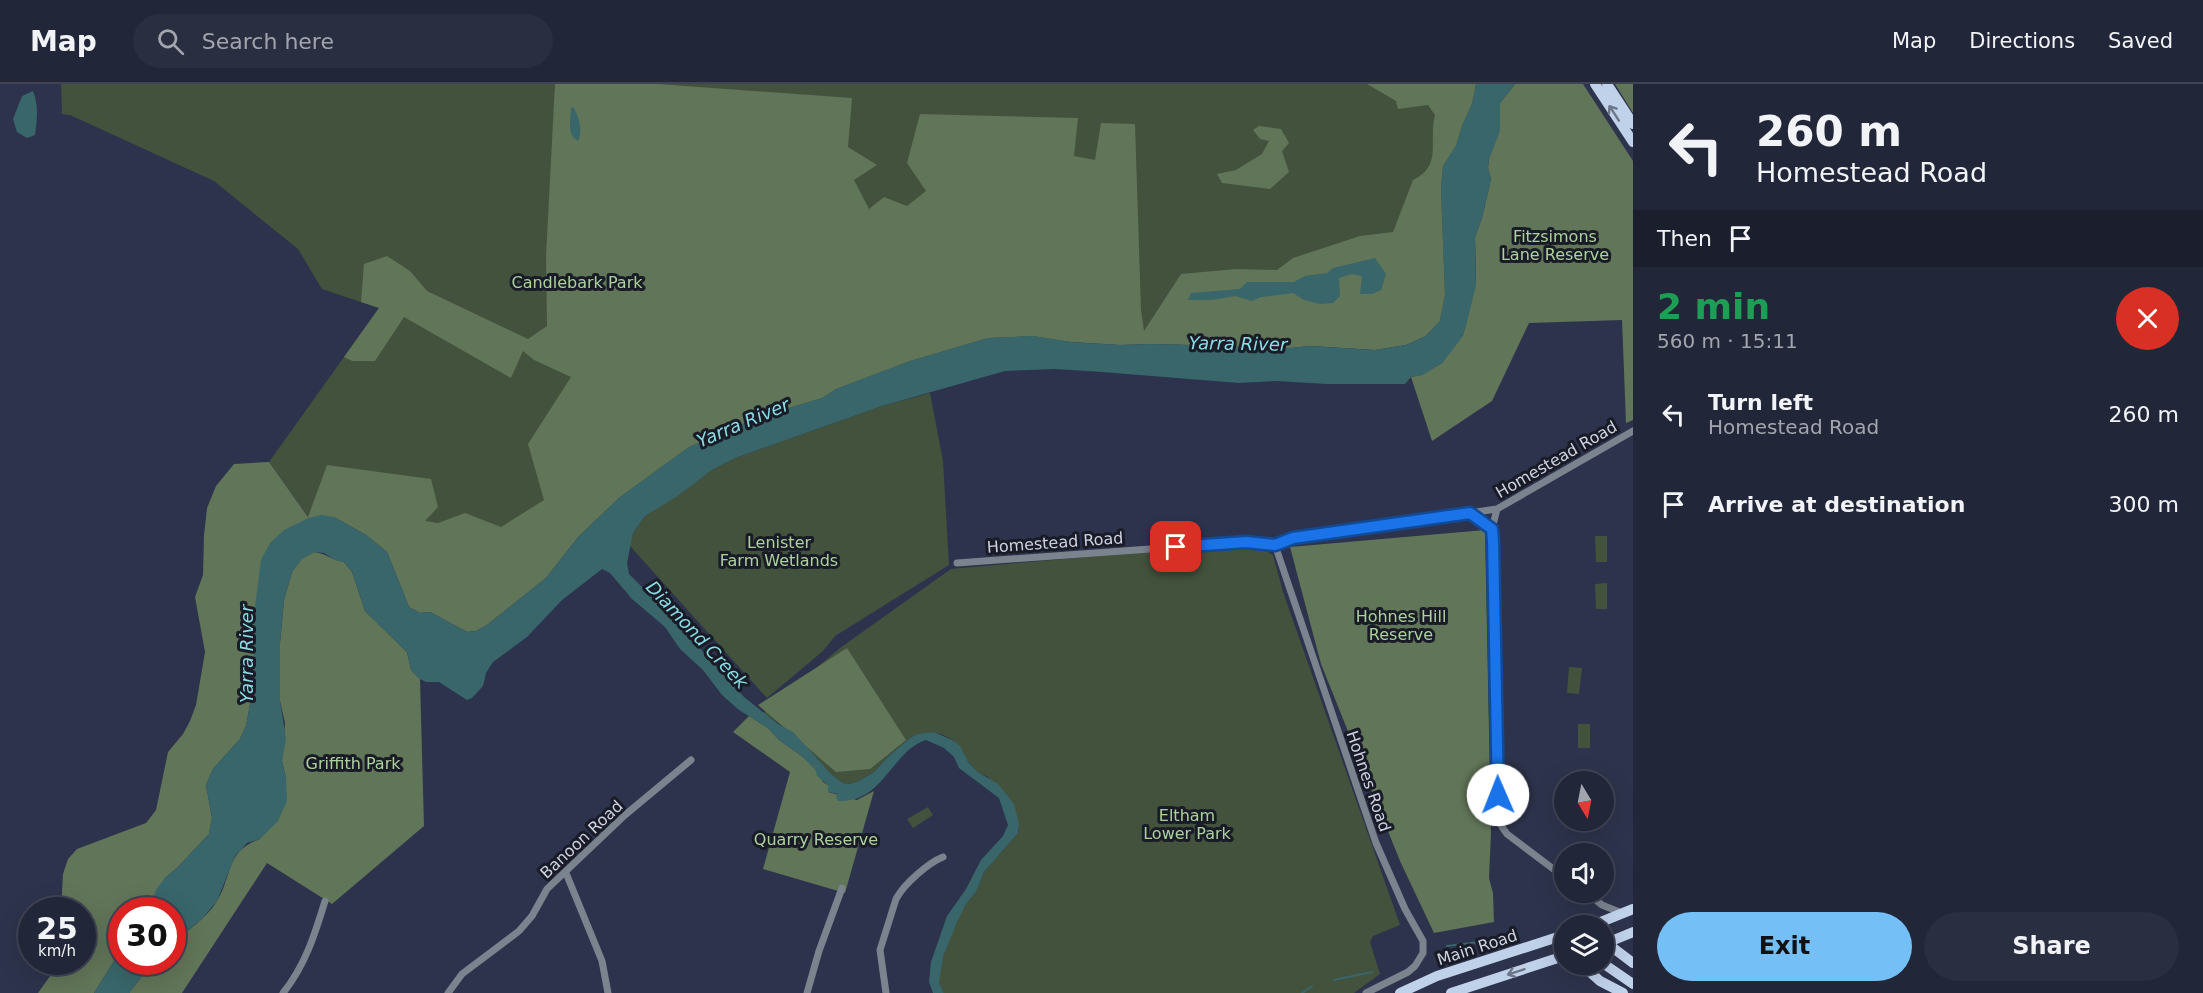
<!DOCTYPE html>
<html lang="en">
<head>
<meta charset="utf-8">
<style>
	:root { --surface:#222639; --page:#2a2e41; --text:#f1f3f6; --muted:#a2a5ae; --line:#3f4353; --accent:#74c0f6 }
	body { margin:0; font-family:"DejaVu Sans",sans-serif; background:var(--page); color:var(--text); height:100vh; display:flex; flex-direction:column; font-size:22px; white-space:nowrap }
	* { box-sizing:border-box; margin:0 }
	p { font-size:20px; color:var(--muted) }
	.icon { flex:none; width:33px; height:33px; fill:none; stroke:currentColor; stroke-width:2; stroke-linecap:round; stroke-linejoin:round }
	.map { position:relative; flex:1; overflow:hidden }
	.panel { display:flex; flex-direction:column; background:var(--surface); width:570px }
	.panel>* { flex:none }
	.guide { background:#222639; color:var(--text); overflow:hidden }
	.needle { width:39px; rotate:170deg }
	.controls { position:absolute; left:1554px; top:687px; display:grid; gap:12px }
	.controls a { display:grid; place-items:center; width:60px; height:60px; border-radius:50%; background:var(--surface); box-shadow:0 6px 24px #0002,0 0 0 2px var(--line); font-size:30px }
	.speed { position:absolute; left:18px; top:813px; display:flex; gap:12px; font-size:30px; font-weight:700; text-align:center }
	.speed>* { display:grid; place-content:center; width:78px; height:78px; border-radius:50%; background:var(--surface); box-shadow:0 6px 24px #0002,0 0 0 2px var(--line); line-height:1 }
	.speed small { font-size:15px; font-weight:400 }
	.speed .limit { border:9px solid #d22; background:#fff; color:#111 }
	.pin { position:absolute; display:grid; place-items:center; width:51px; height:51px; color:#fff; margin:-26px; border-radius:12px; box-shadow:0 3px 9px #0006 }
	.me { position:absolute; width:66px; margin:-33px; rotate:359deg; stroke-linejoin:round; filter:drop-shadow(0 0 4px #0008) }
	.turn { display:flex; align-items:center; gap:21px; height:126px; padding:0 24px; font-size:27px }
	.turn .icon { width:78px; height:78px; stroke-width:2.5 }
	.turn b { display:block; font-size:42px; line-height:51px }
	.then { display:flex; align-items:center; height:57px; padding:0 24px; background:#0003; gap:12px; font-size:22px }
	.round { display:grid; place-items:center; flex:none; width:63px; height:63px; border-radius:32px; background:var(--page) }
	.headline { display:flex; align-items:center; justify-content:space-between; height:102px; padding:0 24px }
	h1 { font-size:36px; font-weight:700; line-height:45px; color:#1e9e55 }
	.cta { display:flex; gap:12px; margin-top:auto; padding:12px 24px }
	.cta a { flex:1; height:69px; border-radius:36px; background:var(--accent); color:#111; font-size:24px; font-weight:700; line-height:69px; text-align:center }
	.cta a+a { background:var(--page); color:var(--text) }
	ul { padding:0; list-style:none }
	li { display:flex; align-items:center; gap:18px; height:90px; padding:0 24px }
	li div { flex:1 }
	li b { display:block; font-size:22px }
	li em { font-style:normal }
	header { display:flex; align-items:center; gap:36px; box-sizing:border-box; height:84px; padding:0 30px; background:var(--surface); border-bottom:2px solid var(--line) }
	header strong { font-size:28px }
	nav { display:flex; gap:33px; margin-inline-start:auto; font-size:21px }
	.search { width:420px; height:54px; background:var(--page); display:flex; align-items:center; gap:15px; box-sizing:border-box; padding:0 21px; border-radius:33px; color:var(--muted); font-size:22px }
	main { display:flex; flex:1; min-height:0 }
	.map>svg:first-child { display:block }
	.green { fill:#43523d }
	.forest { fill:#617558 }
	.water { fill:#38666a }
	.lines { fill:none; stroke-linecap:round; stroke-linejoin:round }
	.stream { stroke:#38666a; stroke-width:2 }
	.minor { stroke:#7b838f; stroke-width:7 }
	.primary { stroke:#c0d1ea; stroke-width:10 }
	.oneway { stroke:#6c7688 }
	.route-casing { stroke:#114b97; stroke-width:15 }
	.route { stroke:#1a73e8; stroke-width:10 }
	.labels { text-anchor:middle; stroke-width:6; stroke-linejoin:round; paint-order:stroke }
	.park-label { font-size:16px; fill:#add19d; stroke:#191c27 }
	.street-label { font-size:16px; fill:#cdd1e2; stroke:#191c27 }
	.water-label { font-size:18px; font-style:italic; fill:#8adce4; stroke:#191c27 }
</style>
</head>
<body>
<header>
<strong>Map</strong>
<div class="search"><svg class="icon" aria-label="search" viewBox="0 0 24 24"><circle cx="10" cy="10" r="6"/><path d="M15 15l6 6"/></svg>Search here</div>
<nav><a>Map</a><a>Directions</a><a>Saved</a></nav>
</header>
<main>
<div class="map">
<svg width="1633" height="909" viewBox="0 0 1633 909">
	<rect width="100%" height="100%" fill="#2d334c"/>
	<path class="green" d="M 61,0 L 1476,0 L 1443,229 L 948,267 L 579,452 L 309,434 L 269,378 L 379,224 L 322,205 L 298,165 L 214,97 L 70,31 L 62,30 Z
		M 930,309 L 943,377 L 949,481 L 835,552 L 823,567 L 767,614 L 630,462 L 633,449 L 645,432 L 712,386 L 735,374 L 882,322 Z
		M 1595,452 L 1607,452 L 1607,478 L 1596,478 Z
		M 1223,461 L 1257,462 L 1273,471 L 1283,508 L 1400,841 L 1373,852 L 1370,858 L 1380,890 L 1354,909 L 944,909 L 939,899 L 939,890 L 943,873 L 956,838 L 966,820 L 976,808 L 984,788 L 1018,749 L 1019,745 L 1017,733 L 988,693 L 978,688 L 968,678 L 954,657 L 943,651 L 934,648 L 910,654 L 890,671 L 874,688 L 859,697 L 850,700 L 843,699 L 832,691 L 793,649 L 763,629 L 840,564 L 951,485 Z
		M 1607,499 L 1607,525 L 1596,525 L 1595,500 Z
		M 1569,583 L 1582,584 L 1579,610 L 1567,609 Z
		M 1578,640 L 1590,640 L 1590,664 L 1578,664 Z
		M 928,723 L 933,731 L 913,744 L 907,735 Z"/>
	<path class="forest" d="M 555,0 L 658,0 L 852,14 L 848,63 L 877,81 L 854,96 L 869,125 L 884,113 L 907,122 L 926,107 L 907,79 L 920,30 L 1078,34 L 1074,72 L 1095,76 L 1101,39 L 1135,40 L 1141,226 L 1144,247 L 1181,190 L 1236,185 L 1277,186 L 1293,174 L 1360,152 L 1393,148 L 1413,96 C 1443,82 1428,57 1435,31 L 1428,21 L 1398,25 L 1396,17 L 1367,0 L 1476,0 L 1472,20 L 1462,42 L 1456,62 L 1443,82 L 1441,104 L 1445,211 L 1440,237 L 1426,252 L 1406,261 L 1375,266 L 1310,262 L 1270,266 L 1232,262 L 1152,260 L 1120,261 L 1071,258 L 1033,252 L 988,254 L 910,277 L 836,305 L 822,314 L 762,332 L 689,363 L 620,413 L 579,452 L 546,494 L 487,541 L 476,547 L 467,548 L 430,528 L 420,529 L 409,523 L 387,468 L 366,451 L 334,433 L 309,434 L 301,439 L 253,565 L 255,576 L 254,599 L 246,642 L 240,655 L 213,685 L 206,701 L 212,734 L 209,750 L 177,784 L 165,794 L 148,826 L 122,826 L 121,866 L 94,909 L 38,909 L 60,878 L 82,878 L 82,826 L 61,826 L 63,790 L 68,775 L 77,765 L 146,739 L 156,726 L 168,668 L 183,650 L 190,637 L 196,621 L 205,568 L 195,513 L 203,491 L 204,451 L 207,424 L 216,402 L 234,380 L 269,378 L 308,433 L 327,381 L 431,395 L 438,423 L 425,437 L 438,439 L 465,429 L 501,443 L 544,416 L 528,360 L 571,293 L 534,276 L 523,267 L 511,294 L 404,233 L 375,277 L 352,277 L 344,273 L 379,224 L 361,218 L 364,180 L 387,172 L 410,187 L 427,207 L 528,255 L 547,242 L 546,172 Z
		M 1515,0 L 1583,0 L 1633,77 L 1633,336 L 1626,339 L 1622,236 L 1529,239 L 1492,317 L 1432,357 L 1411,293 L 1421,291 L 1442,279 L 1463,251 L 1476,195 L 1475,153 L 1482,134 L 1491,95 L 1488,84 L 1489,75 L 1499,43 L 1500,19 Z
		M 1615,0 L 1633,0 L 1633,29 Z
		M 1259,42 L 1281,45 L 1289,59 L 1282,67 L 1289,88 L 1270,105 L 1222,99 L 1217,90 L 1236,86 L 1262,70 L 1269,57 L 1260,55 L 1253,46 Z
		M 1485,446 L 1491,749 L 1489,794 L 1493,809 L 1494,838 L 1434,849 L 1400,777 L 1321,580 L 1290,463 Z
		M 314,468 C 325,469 332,476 344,478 L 352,488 L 365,527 L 407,568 L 411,586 L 420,595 L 424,742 L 332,820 L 267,779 L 182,909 L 129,909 L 153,878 L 172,878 L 173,858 C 188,846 206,835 217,817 C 233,791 225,767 260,755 L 286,694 L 282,677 L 285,639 L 280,617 L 280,559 L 284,516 L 292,488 L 301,475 Z
		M 847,564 L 906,656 L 870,685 L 836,688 L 758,621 Z
		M 749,632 L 768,644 L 779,656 L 816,682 L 823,698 L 828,701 L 828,708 L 857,716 L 874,707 L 845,809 L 763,785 L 790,688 L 733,648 Z"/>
	<path class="water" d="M 1476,0 L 1515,0 L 1500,19 L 1500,47 L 1489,75 L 1488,84 L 1491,95 L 1482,134 L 1475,153 L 1476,201 L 1465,246 L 1460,256 L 1442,279 L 1423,291 L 1411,293 L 1405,300 L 1327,300 L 1276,297 L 1239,299 L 1102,288 L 1055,285 L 1005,287 L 882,322 L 735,374 L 712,386 L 676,413 L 645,432 L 633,449 L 627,479 L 629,490 L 656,517 L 677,533 L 696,560 L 744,613 L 778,640 L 793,648 L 832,691 L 843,699 L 850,700 L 859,697 L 874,688 L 890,671 L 910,654 L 918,650 L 934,648 L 954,657 L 960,662 L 968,678 L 978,688 L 998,700 L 1014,720 L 1019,740 L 1018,749 L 984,788 L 976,808 L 966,820 L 957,838 L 943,873 L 939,899 L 944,909 L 933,909 L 929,898 L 931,878 L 947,832 L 966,805 L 981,776 L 1003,752 L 1008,741 L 999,714 L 959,684 L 954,673 L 944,664 L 926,656 C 891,667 884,719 838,717 L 836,713 L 838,710 L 828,708 L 828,701 L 817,692 L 815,685 L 816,682 L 779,656 L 768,644 L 739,626 L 722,611 L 703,586 L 680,565 L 665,543 L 632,515 L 610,489 L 602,485 L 562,516 L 527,553 L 493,578 L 486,589 L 483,602 L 472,614 L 467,616 L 439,598 L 426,598 L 420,595 L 411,586 L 407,568 L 365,527 L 352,488 L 344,478 L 335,476 L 324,469 L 314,468 L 302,475 L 292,488 L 284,516 L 280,559 L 280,617 L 286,655 L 282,677 L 286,694 L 287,717 L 278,737 L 260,755 L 247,759 L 235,772 L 217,817 L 201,836 L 173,858 L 172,826 L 148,826 L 157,804 L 165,794 L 177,784 L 209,750 L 212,734 L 206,701 L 213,685 L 240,655 L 246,642 L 254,599 L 254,531 L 261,476 L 270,459 L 284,446 L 309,434 L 321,431 L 334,433 L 366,451 L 387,468 L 409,523 L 420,529 L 430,528 L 467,548 L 476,547 L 487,541 L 546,494 L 579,452 L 620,413 L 689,363 L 762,332 L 822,314 L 836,305 L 910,277 L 988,254 L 1033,252 L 1071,258 L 1120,261 L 1151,260 L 1232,262 L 1270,266 L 1310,262 L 1375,266 L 1406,261 L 1426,252 L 1440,237 L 1445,211 L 1441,104 L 1443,82 L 1456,62 L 1462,42 L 1472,20 Z
		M 33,7 C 39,22 37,35 35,51 L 27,54 L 17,48 L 13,35 L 22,12 Z
		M 573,23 C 579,32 583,47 578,57 C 566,51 571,35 571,24 Z
		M 1375,174 L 1386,190 L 1381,206 L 1372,210 L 1360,210 L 1362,192 L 1352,190 L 1339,194 L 1340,212 L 1333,219 L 1320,220 L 1304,216 L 1293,209 L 1261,213 L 1252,217 L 1235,212 L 1212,216 L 1188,216 L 1191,209 L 1240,205 L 1247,198 L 1294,198 L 1305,192 L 1327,189 L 1333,184 Z
		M 121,866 L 122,878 L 153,878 L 129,909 L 94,909 Z"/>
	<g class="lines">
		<path class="stream" d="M 803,672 L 816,685
			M 1447,862 L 1510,854
			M 1334,896 L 1372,888
			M 1302,909 L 1312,902"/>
		<path class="minor" d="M 1497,425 L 1492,445 L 1499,733 L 1502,743 L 1507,750 L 1564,793
			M 1470,429 L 1492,445
			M 1275,461 L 1376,759 L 1405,825 L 1423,857 L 1423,869 L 1415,882 L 1408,888 L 1366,909
			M 957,479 L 1246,458 L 1275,461 L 1293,454 L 1497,425 L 1633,347
			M 566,789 L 602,877 L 608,909
			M 1586,808 L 1602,821 L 1622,829
			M 283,909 C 305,882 315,850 325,817
			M 448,909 L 462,890 L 519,847 L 532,832 L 547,805 L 625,731 L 691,676
			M 807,909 L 819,867 L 842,804
			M 886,909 L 880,866 L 896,815 C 904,800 928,779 943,773"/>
		<path class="primary" d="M 1595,0 L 1633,58
			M 1607,0 L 1633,40
			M 1591,842 L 1633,825
			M 1604,857 L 1633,879
			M 1604,860 L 1633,848
			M 1581,880 L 1600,897 L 1623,909
			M 1604,880 L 1633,900
			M 1400,909 L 1437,892 L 1564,851
			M 1451,909 L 1564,872"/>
	</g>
	<defs><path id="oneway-shaft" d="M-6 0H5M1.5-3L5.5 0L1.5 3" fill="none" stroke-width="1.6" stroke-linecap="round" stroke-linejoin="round" transform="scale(1.5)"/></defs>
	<g class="oneway">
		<use href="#oneway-shaft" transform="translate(1614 29) rotate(-123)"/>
		<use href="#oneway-shaft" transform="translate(1516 888) rotate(162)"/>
	</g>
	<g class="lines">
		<defs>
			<path id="route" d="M 1176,463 L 1246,458 L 1275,461 L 1293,454 L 1470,429 L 1492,445 L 1493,457 L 1498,711"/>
		</defs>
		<use href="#route" class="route-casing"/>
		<use href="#route" class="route"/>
	</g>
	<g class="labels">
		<g class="park-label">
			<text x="1555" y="158">Fitzsimons<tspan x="1555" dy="18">Lane Reserve</tspan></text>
			<text x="577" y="204">Candlebark Park</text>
			<text x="779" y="464">Lenister<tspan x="779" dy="18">Farm Wetlands</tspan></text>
			<text x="1401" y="538">Hohnes Hill<tspan x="1401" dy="18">Reserve</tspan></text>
			<text x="353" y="685">Griffith Park</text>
			<text x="1187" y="737">Eltham<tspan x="1187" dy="18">Lower Park</tspan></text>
			<text x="816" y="761">Quarry Reserve</text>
		</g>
		<g class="street-label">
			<text transform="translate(1556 375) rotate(-30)" y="6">Homestead Road</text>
			<text transform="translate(1055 458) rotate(-4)" y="6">Homestead Road</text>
			<text transform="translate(1369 697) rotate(71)" y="6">Hohnes Road</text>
			<text transform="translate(581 755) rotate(-43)" y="6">Banoon Road</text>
			<text transform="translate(1477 863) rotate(-18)" y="6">Main Road</text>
		</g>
		<g class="water-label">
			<text transform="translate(1238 260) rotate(1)" y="6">Yarra River</text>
			<text transform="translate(743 339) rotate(-23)" y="6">Yarra River</text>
			<text transform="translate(697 551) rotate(47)" y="6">Diamond Creek</text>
			<text transform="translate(247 570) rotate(-90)" y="6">Yarra River</text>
		</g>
	</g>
</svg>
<div class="controls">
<a><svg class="needle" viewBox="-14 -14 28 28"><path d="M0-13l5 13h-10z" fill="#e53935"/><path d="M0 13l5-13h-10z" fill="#a2a5ae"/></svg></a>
<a><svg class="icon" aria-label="sound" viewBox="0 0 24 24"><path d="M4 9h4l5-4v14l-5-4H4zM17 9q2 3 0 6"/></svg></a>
<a><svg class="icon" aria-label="layers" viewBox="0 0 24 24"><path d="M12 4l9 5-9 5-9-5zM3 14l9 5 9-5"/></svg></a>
</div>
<div class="speed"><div>25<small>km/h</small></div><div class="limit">30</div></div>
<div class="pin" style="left:1176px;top:463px;background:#d93025"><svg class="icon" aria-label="arrive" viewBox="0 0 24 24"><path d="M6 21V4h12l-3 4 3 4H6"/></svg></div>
<svg class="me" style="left:1498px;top:711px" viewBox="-20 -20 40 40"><circle r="19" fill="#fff"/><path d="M0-13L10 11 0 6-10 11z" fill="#1a73e8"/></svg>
</div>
<section class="panel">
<div class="guide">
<div class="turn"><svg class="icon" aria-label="left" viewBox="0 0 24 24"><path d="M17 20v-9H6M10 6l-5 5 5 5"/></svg><div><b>260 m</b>Homestead Road</div></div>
<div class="then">Then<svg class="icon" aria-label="arrive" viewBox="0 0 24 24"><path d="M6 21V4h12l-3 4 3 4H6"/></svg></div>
</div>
<div class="headline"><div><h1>2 min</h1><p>560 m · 15:11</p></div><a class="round" style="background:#d93025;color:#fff"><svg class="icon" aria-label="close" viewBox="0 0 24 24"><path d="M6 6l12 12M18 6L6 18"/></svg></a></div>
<ul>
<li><svg class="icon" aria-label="left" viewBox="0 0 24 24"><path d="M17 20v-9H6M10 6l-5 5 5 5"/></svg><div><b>Turn left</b><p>Homestead Road</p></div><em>260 m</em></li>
<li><svg class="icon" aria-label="arrive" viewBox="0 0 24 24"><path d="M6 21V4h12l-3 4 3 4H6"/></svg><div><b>Arrive at destination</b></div><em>300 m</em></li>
</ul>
<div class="cta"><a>Exit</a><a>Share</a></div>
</section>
</main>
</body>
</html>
